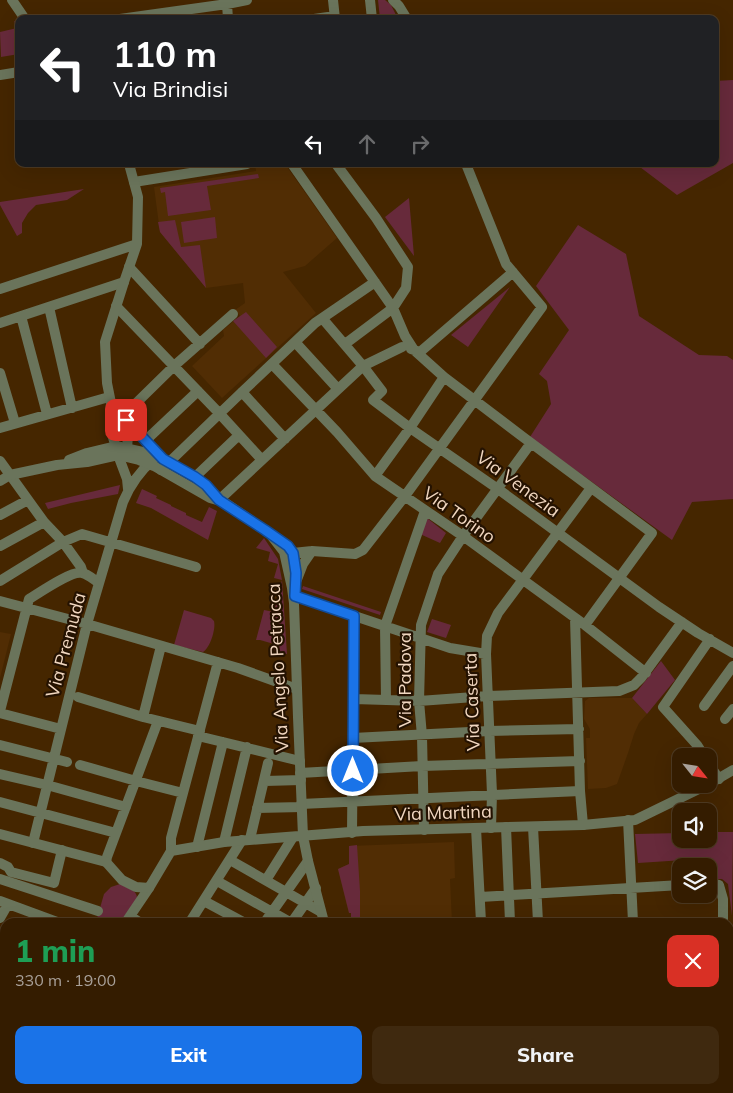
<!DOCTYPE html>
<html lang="en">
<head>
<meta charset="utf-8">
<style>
	:root { --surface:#341c00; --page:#3f290f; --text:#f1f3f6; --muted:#a9a199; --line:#4e3a22; --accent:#1a73e8 }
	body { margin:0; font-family:Mulish,sans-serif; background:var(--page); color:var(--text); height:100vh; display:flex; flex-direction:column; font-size:19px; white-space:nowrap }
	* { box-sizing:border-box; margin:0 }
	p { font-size:16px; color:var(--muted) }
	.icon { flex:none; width:28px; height:28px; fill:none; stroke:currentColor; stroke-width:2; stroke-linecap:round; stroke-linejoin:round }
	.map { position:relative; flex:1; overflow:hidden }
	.panel { position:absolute; left:0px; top:918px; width:734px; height:176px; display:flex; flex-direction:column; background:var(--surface); border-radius:15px 15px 0 0; box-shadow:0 5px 20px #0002,0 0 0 1px var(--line) }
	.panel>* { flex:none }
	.guide { position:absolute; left:15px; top:15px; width:704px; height:152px; border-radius:10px; box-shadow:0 5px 20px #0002,0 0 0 1px var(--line); background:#202124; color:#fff; overflow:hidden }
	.needle { width:32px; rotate:120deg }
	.buttons { position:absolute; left:672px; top:748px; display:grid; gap:10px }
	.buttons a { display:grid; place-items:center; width:45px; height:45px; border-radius:10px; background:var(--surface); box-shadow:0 5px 20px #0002,0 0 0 1px var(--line); font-size:25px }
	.pin { position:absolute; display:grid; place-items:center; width:42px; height:42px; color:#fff; margin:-21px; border-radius:10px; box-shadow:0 2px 8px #0006 }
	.me { position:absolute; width:55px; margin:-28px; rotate:0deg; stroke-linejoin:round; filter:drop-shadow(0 0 4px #0008) }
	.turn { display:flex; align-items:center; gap:18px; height:105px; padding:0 15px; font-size:22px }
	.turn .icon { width:65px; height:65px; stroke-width:2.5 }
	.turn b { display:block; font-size:35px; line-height:42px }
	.lanes { display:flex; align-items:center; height:48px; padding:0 15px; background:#0003; justify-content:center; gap:25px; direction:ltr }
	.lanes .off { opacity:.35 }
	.round { display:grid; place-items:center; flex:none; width:52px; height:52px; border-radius:10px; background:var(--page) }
	.headline { display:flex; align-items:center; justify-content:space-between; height:85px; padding:0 15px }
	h1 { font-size:30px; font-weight:800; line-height:38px; color:#1e9e55 }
	.cta { display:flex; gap:10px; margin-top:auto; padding:10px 15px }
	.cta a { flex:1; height:58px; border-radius:10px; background:var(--accent); color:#fff; font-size:20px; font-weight:800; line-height:58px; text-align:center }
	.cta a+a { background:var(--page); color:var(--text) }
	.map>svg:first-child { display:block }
	.built { fill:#512d04 }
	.green { fill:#672a3b }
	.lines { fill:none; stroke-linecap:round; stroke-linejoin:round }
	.minor { stroke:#6a745b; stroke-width:10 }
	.tertiary { stroke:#6a745b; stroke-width:10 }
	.secondary { stroke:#8c9a73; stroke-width:10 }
	.route-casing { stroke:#114b97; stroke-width:12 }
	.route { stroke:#1a73e8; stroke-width:9 }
	.labels { text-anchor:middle; stroke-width:4.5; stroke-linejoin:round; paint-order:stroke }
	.street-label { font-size:18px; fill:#f1d7c0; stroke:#241201 }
</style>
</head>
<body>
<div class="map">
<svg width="733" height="1093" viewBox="0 0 733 1093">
	<rect width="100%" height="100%" fill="#452600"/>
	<path class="built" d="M 262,164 L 285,164 L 337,238 L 305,266 L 283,272 L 316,313 L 222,398 L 192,366 L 224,336 L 223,330 L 240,316 L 235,310 L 245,303 L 243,283 L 206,288 L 160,232 L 154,187 L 256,171 L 255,165 Z
		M 0,632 L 11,634 L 0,678 Z
		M 589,698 L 632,698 L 647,714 L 639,723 L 634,734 L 628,753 L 617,784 L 606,788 L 588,789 L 586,738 L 590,738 L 590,729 L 584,719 L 585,701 Z
		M 454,842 L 455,878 L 450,879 L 452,922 L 351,922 L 351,913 L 349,913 L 338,869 L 349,864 L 349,846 Z"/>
	<path class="green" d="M 378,0 L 385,0 L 391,5 L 398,19 L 380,19 Z
		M 14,21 L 19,22 L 19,54 L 1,57 L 0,32 L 17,28 Z
		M 733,80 L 733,163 L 677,195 L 636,164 L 715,164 L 715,81 Z
		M 258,174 L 259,178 L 207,186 L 211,210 L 168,216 L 165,192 L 161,193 L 160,188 Z
		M 84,189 L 67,200 L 36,205 L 28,213 L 22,223 L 22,233 L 17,236 L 0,205 L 0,202 Z
		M 409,198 L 414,256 L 385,217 Z
		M 215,217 L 217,238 L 184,243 L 181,222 Z
		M 175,220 L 181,247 L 200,245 L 206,288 L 160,232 L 158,222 Z
		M 578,225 L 626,254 L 639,316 L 699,355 L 727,356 L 733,360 L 733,499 L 692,502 L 672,540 L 530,437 L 551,404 L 547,381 L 539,374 L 569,330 L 536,286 Z
		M 510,287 L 468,347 L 451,335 Z
		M 246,312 L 277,347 L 266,358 L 233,321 Z
		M 120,485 L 118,494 L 71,503 L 48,509 L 45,503 Z
		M 142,489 L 157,496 L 156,498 L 171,505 L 171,506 L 186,513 L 186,515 L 202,522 L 209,507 L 217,511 L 208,540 L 151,508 L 136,503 Z
		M 427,518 L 446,533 L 440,543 L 420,534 Z
		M 264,538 L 278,559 L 282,580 L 287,654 L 272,650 L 274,644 L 260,640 L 256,640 L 264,610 L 274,612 L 282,580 L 274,578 L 278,564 L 268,561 L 270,552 L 256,548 Z
		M 303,586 L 381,612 L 380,615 L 302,589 Z
		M 184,610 L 211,618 L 214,621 C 216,629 210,648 203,652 L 174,645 Z
		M 432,619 L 451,625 L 446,638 L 427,632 Z
		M 661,661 L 675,680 L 647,714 L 632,698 Z
		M 709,832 L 733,832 L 732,916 L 728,884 L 722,879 L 709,879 L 709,866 L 701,866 L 700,859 L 638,863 L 635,834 L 681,833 L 681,839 L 709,839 Z
		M 357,845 L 360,891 L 360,922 L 351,922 L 351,913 L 349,913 L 338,869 L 349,864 L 349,846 Z
		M 120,884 C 127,888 138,890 137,899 L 120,922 L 96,922 L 104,894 L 111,887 Z
		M 31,1089 L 38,1089 L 41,1090 L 42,1089 L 111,1089 L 108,1093 L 28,1093 Z"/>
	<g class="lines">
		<path class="minor" d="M 333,0 L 335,19
			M 370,0 L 372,19
			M 393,0 L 399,6 L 407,19
			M 227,4 L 228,19
			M 120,19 L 227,4 L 247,0
			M 314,19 L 335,16
			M 0,75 L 19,72
			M 292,164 L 393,308 L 405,336 L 414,350 L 444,377 L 523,437 L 652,533 L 585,625
			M 336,164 L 376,218 L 408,267 L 406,288 L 393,308 L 345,344
			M 134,182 L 247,164
			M 129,267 L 200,344
			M 116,306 L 219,413 L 262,460
			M 49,307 L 72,408
			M 21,316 L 47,414
			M 322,318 L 363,366 L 382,391 L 373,400 L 410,428 L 498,489 L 659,607 L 698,633 L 733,653
			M 0,323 L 124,282
			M 295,342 L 338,389
			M 411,349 L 420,352 L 513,272
			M 272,364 L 337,432 L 375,476 L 463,536 L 585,625 L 646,673
			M 0,373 L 15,423
			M 242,392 L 285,439
			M 123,416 L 174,366 L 233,314
			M 126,420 L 128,435 L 127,449 L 118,455 L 127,479 L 128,489
			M 0,428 L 109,397
			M 145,441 L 198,391
			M 0,461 L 44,522 L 63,542 L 81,567 L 83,573
			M 161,470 L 242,392 L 315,323 L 375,282
			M 375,476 L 410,428 L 444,377
			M 195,477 L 239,435
			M 219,500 L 363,366 L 402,347
			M 0,515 L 28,500
			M 0,546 L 44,522
			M 286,552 L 293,553 L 312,551 L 355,554 L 363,550 L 405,496 L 542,307 L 506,264 L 466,164
			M 0,581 L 63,542 L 82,534 L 196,567
			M 296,582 L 303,564 L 312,551
			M 295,596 L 450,648 L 486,654
			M 0,601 L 87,624 L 238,668 L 297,689
			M 575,618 L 580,791 L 583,825
			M 78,697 L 143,717 L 200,731
			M 354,699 L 419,701 L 488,696 L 619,691 L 634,685 L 641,678 L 682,622
			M 386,700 L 385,626 L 425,511
			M 704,706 L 733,666
			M 0,711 L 29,599 C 39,593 72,570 82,573 C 88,574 94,580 99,583
			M 0,713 L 61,729
			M 143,717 L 161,646
			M 725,719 L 733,709
			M 198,736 L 300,761
			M 353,738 L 489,731 L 579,729
			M 0,745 L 67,762
			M 704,756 L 697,745 L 663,707 L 710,639
			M 709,764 L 719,779
			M 80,765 L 136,781 L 183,793
			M 300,773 L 422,766 L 580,761
			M 0,774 L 47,785 L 126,807
			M 265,781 L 301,780
			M 0,802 L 116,833
			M 301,804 L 580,791
			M 257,808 L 302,807
			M 628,820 L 633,922
			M 506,827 L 510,922
			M 533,827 L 538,922
			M 476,828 L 481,922
			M 491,828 L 492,794 L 486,654 L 487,636 L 498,613 L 591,488
			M 424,830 L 422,736 L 419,701 L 421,625 L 438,574 L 463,536 L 531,443
			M 352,833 L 354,616
			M 250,839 L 268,763
			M 224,842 L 247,747
			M 33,843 L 87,624 L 123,502 C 130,485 140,471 154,459
			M 197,847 L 223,742
			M 171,851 L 171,838 L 218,662
			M 230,860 L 321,912
			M 106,862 L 107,857 L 158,721
			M 0,863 L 8,867 L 11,872 L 54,883 L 62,850
			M 0,879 L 98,911
			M 266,880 L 293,837
			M 217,881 L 290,922
			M 709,883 L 719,885 L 723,899 L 723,922
			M 480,897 L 681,885
			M 0,901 L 57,922
			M 204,901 L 243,922
			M 130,916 L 139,922
			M 0,918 L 8,904
			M 126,922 L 149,888
			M 190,922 L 242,840
			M 265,922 L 308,861
			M 292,922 L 316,888
			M 0,977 L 5,981
			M 729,997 L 733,999
			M 0,1010 L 5,1003
			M 0,1055 L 5,1048
			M 293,1089 L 299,1093
			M 549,1089 L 549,1093
			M 7,1093 L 10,1089
			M 122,1093 L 125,1089
			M 151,1093 L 154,1089
			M 179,1093 L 181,1089
			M 209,1093 L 212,1089
			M 276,1093 L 279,1089
			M 334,1093 L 342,1089"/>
		<path class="tertiary" d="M 12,0 L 25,19
			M 0,289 L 137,244
			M 111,403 L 163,459 L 195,477 L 206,485 L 219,499
			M 118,455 L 112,434 L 110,416 L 111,403 L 107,383 L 105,342 L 124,282 L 137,244 L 138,197 L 129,164
			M 69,460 L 87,453 L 116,446 L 147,453 L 158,457
			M 0,481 L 10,475 L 57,465 L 87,462 L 118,455 L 139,460 L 154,466 L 210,498 L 224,502 L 265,530 L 270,534 L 284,552 L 292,588 L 294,603 L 298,717 L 303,836 L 308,861 L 324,922
			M 281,542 C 286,545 291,548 293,553 C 297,562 296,577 295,587
			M 709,784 L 733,770
			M 0,834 L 106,862 L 122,880 L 136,887 L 149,888 L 171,851 L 224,842 L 363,831 L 583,825 L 635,820 L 709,784
			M 444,1093 L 445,1089"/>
		<path class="secondary" d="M 729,951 L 733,935
			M 656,1093 L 659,1089"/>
	</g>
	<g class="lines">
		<defs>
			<path id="route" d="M 126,420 L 163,459 L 195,477 L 206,485 L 219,500 L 265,530 L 288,546 L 293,553 L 296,573 L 295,596 L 354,616 L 353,771"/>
		</defs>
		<use href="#route" class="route-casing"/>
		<use href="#route" class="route"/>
	</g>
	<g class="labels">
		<g class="street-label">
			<text transform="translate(518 484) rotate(36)" y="6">Via Venezia</text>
			<text transform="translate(459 515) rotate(35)" y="6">Via Torino</text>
			<text transform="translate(66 645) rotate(-75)" y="6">Via Premuda</text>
			<text transform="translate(278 668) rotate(-93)" y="6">Via Angelo Petracca</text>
			<text transform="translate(405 680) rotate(-90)" y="6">Via Padova</text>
			<text transform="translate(472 702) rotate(-92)" y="6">Via Caserta</text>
			<text transform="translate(443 813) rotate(-2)" y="6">Via Martina</text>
		</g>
	</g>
</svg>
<div class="buttons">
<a><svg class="needle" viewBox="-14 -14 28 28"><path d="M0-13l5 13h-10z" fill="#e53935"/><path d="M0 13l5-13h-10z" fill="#a9a199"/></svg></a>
<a><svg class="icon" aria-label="sound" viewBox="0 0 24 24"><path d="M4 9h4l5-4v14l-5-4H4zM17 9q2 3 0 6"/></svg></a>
<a><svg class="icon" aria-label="layers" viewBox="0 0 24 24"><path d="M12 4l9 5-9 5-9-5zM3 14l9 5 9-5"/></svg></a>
</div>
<div class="pin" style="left:126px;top:420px;background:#d93025"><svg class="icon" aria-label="arrive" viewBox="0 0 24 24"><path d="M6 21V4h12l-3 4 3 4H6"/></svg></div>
<svg class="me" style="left:353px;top:771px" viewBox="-20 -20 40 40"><circle r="17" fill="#1a73e8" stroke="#fff" stroke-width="3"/><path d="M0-11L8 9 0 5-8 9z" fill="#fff"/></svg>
<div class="guide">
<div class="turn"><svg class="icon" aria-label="left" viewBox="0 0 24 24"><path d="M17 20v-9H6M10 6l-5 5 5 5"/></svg><div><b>110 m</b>Via Brindisi</div></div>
<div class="lanes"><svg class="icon" aria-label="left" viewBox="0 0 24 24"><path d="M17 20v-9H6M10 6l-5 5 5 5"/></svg><svg class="icon off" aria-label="ahead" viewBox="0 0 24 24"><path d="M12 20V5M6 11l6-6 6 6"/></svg><svg class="icon off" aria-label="right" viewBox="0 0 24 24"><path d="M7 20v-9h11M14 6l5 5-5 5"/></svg></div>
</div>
<section class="panel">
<div class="headline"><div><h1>1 min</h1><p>330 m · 19:00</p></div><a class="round" style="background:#d93025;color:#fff"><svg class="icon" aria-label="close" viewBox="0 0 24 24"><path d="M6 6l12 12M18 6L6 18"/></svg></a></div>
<div class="cta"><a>Exit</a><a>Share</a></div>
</section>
</div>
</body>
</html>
